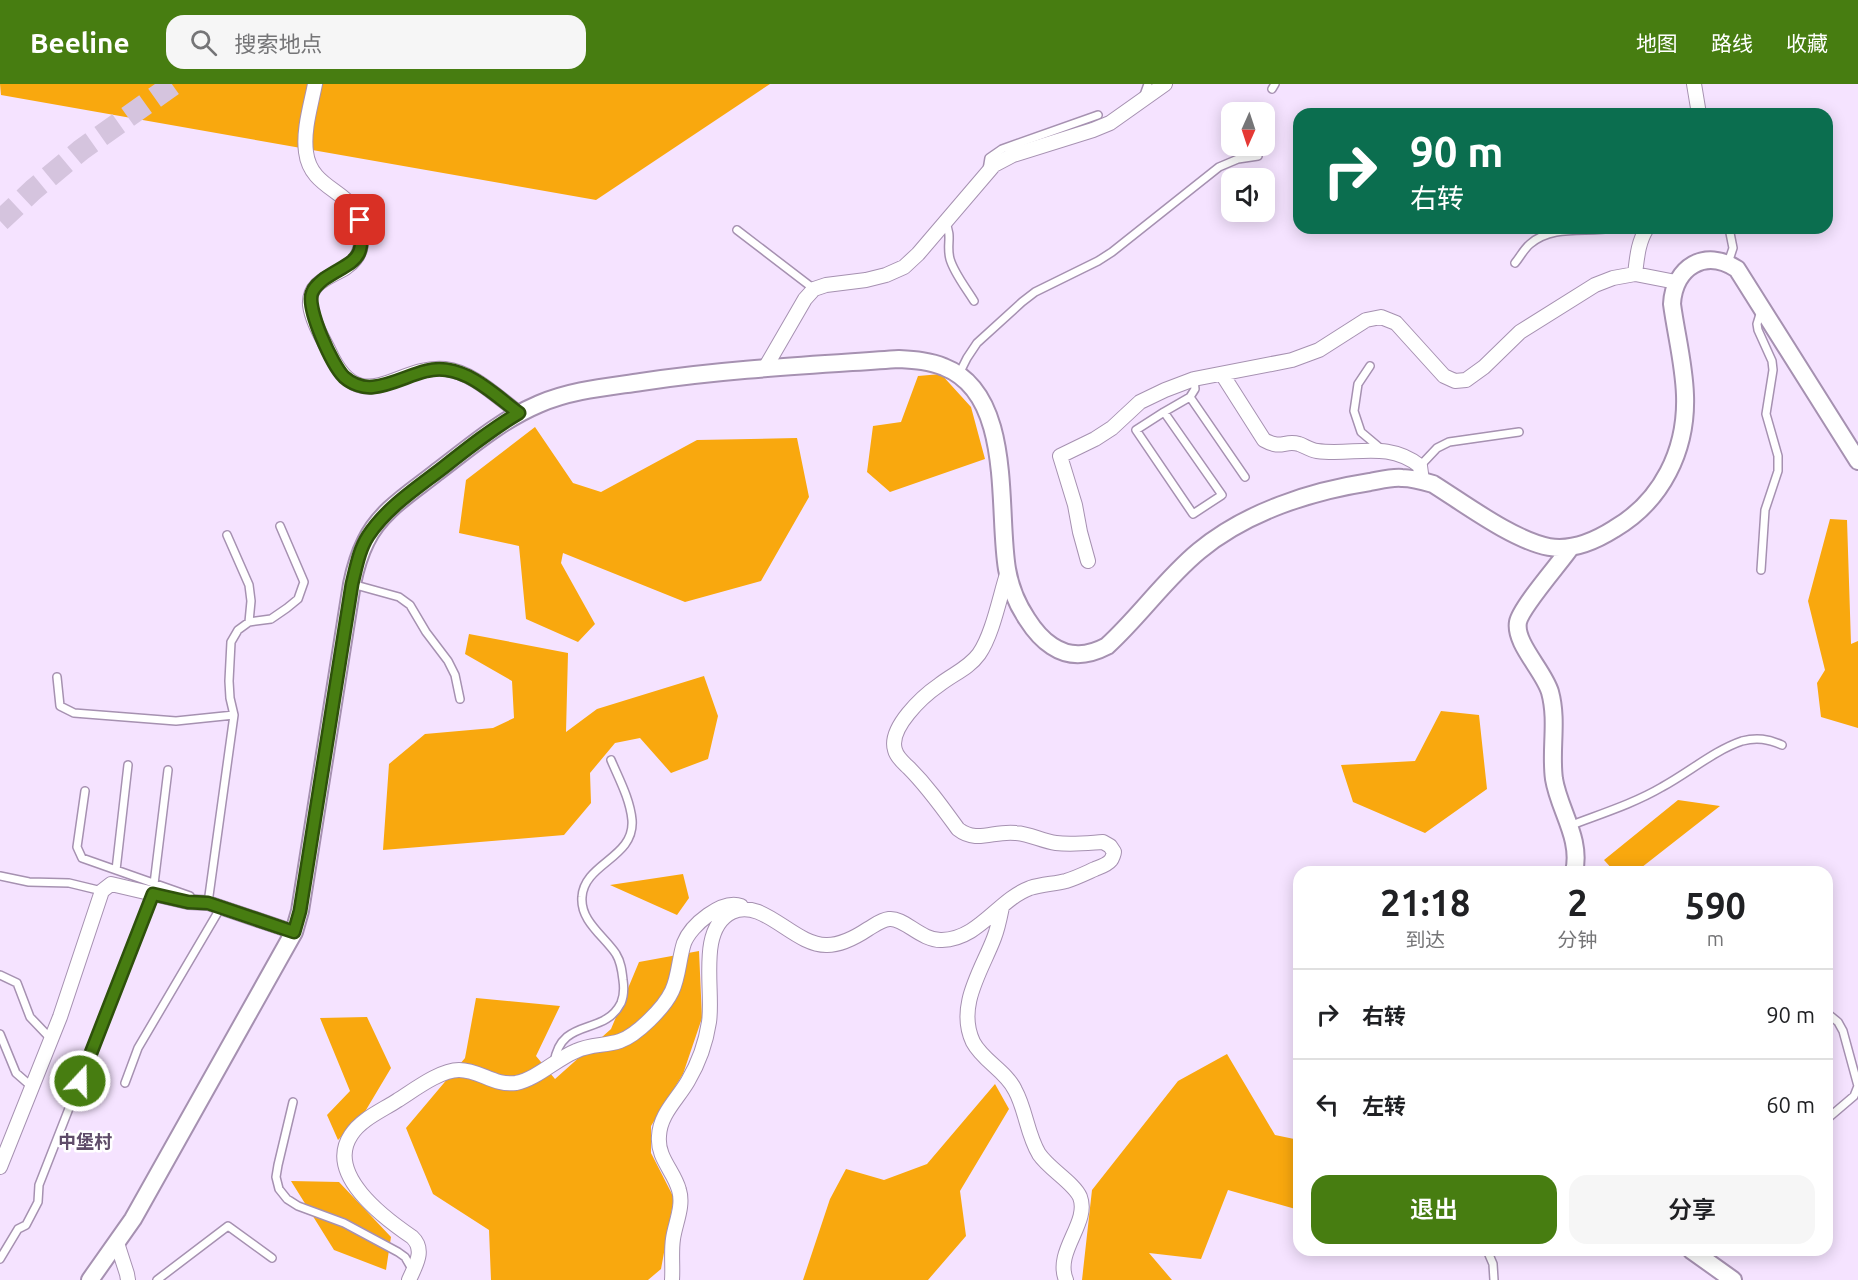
<!DOCTYPE html>
<html lang="zh">
<head>
<meta charset="utf-8">
<style>
	:root { --surface:#fff; --page:#f6f6f6; --text:#202124; --muted:#757577; --line:#e0e0e0; --accent:#477d11 }
	body { margin:0; font-family:Ubuntu,"Noto Sans SC",sans-serif; background:var(--page); color:var(--text); height:100vh; display:flex; flex-direction:column; font-size:22px; white-space:nowrap }
	* { box-sizing:border-box; margin:0 }
	p { font-size:20px; color:var(--muted) }
	.icon { flex:none; width:33px; height:33px; fill:none; stroke:currentColor; stroke-width:2; stroke-linecap:round; stroke-linejoin:round }
	.map { position:relative; flex:1; overflow:hidden }
	.side { position:absolute; left:1293px; top:782px; width:540px; height:390px; display:flex; flex-direction:column; background:var(--surface); border-radius:18px; box-shadow:0 3px 15px #0003 }
	.side>* { flex:none }
	.top-card { position:absolute; left:1293px; top:24px; width:540px; height:126px; border-radius:18px; box-shadow:0 3px 15px #0003; background:#0b6e4f; color:#fff; overflow:hidden }
	.needle { width:39px; rotate:183deg }
	.buttons { position:absolute; left:1221px; top:18px; display:grid; gap:12px }
	.buttons a { display:grid; place-items:center; width:54px; height:54px; border-radius:12px; background:var(--surface); box-shadow:0 3px 15px #0003; font-size:30px }
	.pin { position:absolute; display:grid; place-items:center; width:51px; height:51px; color:#fff; margin:-26px; border-radius:12px; box-shadow:0 3px 9px #0006 }
	.me { position:absolute; width:66px; margin:-33px; rotate:21deg; stroke-linejoin:round; filter:drop-shadow(0 0 4px #0008) }
	.turn { display:flex; align-items:center; gap:21px; height:126px; padding:0 18px; font-size:27px }
	.turn .icon { width:78px; height:78px; stroke-width:2.5 }
	.turn b { display:block; font-size:42px; line-height:51px }
	.eta { display:flex; justify-content:space-evenly; align-items:center; height:102px; text-align:center }
	.eta b { font-size:36px; font-weight:600; line-height:42px }
	.action { display:flex; gap:12px; margin-top:auto; padding:12px 18px }
	.action a { flex:1; height:69px; border-radius:18px; background:var(--accent); color:#fff; font-size:24px; font-weight:600; line-height:69px; text-align:center }
	.action a+a { background:var(--page); color:var(--text) }
	ul { padding:0; list-style:none }
	li { display:flex; align-items:center; gap:18px; height:90px; padding:0 18px; border-top:2px solid var(--line) }
	li div { flex:1 }
	li b { display:block; font-size:22px }
	li em { font-style:normal }
	header { display:flex; align-items:center; gap:36px; box-sizing:border-box; height:84px; padding:0 30px; background:var(--accent); color:#fff }
	header strong { font-size:28px }
	nav { display:flex; gap:33px; margin-inline-start:auto; font-size:21px }
	.search { width:420px; height:54px; background:var(--page); display:flex; align-items:center; gap:15px; box-sizing:border-box; padding:0 21px; border-radius:18px; color:var(--muted); font-size:22px }
	.map>svg:first-child { display:block }
	.forest { fill:#f9a80e }
	.lines { fill:none; stroke-linecap:round; stroke-linejoin:round }
	.trunk-tunnel { stroke:#d5c4de; stroke-width:22; stroke-dasharray:22 11; stroke-linecap:butt }
	.service-casing { stroke:#a691b1; stroke-width:10 }
	.minor-casing { stroke:#a691b1; stroke-width:16 }
	.tertiary-casing { stroke:#a691b1; stroke-width:20 }
	.service { stroke:#fff; stroke-width:7 }
	.minor { stroke:#fff; stroke-width:14 }
	.tertiary { stroke:#fff; stroke-width:16 }
	.route-casing { stroke:#2e510b; stroke-width:15 }
	.route { stroke:#477d11; stroke-width:10 }
	.labels { text-anchor:middle; stroke-width:5; stroke-linejoin:round; paint-order:stroke }
	.quarter-label { font-size:18px; font-weight:bold; fill:#5f4c69; stroke:#fff }
</style>
</head>
<body>
<header>
<strong>Beeline</strong>
<div class="search"><svg class="icon" aria-label="search" viewBox="0 0 24 24"><circle cx="10" cy="10" r="6"/><path d="M15 15l6 6"/></svg>搜索地点</div>
<nav><a>地图</a><a>路线</a><a>收藏</a></nav>
</header>
<div class="map">
<svg width="1858" height="1196" viewBox="0 0 1858 1196">
	<rect width="100%" height="100%" fill="#f5e3ff"/>
	<path class="forest" d="M 0,0 L 770,0 L 596,116 L 1,11 Z
		M 941,290 L 971,323 L 985,375 L 890,408 L 867,388 L 873,342 L 901,338 L 918,292 Z
		M 535,343 L 573,399 L 601,408 L 697,356 L 797,354 L 809,413 L 761,497 L 685,518 L 563,469 L 561,479 L 595,540 L 578,558 L 526,535 L 519,462 L 459,449 L 466,396 Z
		M 1830,435 L 1847,436 L 1851,560 L 1858,557 L 1858,644 L 1821,633 L 1817,599 L 1825,586 L 1808,517 Z
		M 469,550 L 568,569 L 566,648 L 597,625 L 704,592 L 718,632 L 708,675 L 671,689 L 640,654 L 615,659 L 590,689 L 591,719 L 564,751 L 383,766 L 389,680 L 425,650 L 493,644 L 514,634 L 512,597 L 465,570 Z
		M 1441,627 L 1479,631 L 1487,705 L 1425,749 L 1353,718 L 1341,681 L 1415,677 Z
		M 1678,716 L 1720,722 L 1637,787 L 1614,787 L 1604,776 Z
		M 683,790 L 689,814 L 677,831 L 610,801 Z
		M 699,867 L 702,934 L 683,990 L 651,1042 L 651,1069 L 674,1114 L 661,1185 L 648,1196 L 491,1196 L 489,1146 L 433,1110 L 406,1044 L 465,974 L 476,914 L 560,922 L 536,972 L 555,995 L 611,945 L 639,878 Z
		M 367,933 L 391,984 L 363,1031 L 338,1056 L 327,1031 L 350,1007 L 320,934 Z
		M 1227,970 L 1275,1051 L 1299,1056 L 1299,1126 L 1228,1106 L 1201,1175 L 1149,1169 L 1172,1196 L 1082,1196 L 1092,1106 L 1178,997 Z
		M 995,1000 L 1009,1025 L 960,1107 L 966,1152 L 928,1196 L 803,1196 L 830,1115 L 846,1085 L 884,1096 L 927,1080 Z
		M 291,1097 L 339,1098 L 391,1153 L 386,1186 L 334,1166 Z"/>
	<g class="lines">
		<path class="trunk-tunnel" d="M 0,137 L 33,106 L 81,66 L 174,0"/>
		<defs>
			<path id="service" d="M 1272,5 L 1275,0
				M 1143,14 L 1148,0
				M 987,86 L 989,74 L 1002,65 L 1098,31
				M 945,138 C 953,153 946,160 950,175 C 954,189 966,204 974,217
				M 737,146 L 814,205
				M 1515,179 C 1520,173 1524,165 1530,160 C 1553,140 1586,149 1613,144
				M 1728,179 L 1733,164 L 1729,144
				M 1370,282 L 1358,300 L 1354,327 L 1361,348 L 1380,364
				M 959,290 L 967,274 L 977,259 L 1022,218 L 1035,208 L 1098,177 L 1112,168 L 1219,83 L 1238,75 L 1258,72
				M 1190,313 L 1245,393
				M 1164,328 L 1222,411 L 1193,430 L 1136,346 L 1164,328 L 1190,313 L 1195,305 L 1194,295
				M 1420,382 L 1437,364 L 1449,358 L 1519,348
				M 227,451 L 249,501 L 251,517 L 249,538
				M 1761,486 L 1765,426 L 1778,387 L 1778,372 L 1766,330 L 1773,286 L 1772,277 L 1758,246 L 1757,240 L 1761,227
				M 352,500 L 399,513 L 410,521 L 426,548 L 448,577 L 455,591 L 460,615
				M 57,593 L 60,622 L 74,629 L 176,637 L 234,631
				M 85,707 L 77,763 L 82,774 L 190,812
				M 1569,742 C 1600,730 1633,720 1662,703 C 1688,689 1715,666 1742,657 C 1757,653 1768,655 1782,661
				M 116,786 L 128,681
				M 0,792 L 29,798 L 69,799 L 102,807
				M 154,800 L 168,686
				M 206,818 L 208,819 L 234,631 L 230,614 L 229,597 L 231,558 L 238,546 L 249,538 L 271,535 L 287,524 L 298,515 L 304,498 L 280,442
				M 0,891 L 17,899 L 30,933 L 51,955
				M 1827,929 L 1838,938 L 1843,947 L 1858,1002 L 1854,1012 L 1827,1035
				M 0,950 L 16,989 L 32,1003
				M 554,979 C 561,932 604,953 621,919 C 624,912 624,903 623,896 C 622,887 621,878 616,870 C 604,852 580,837 582,813 C 584,779 635,774 632,736 C 630,715 619,695 611,676
				M 125,999 L 138,964 L 221,823
				M 293,1018 L 278,1081 L 276,1093 L 279,1105 L 287,1115 L 298,1122 L 344,1139 L 398,1168 L 405,1173 L 412,1185
				M 1487,1166 L 1493,1180 L 1494,1196
				M 0,1175 L 18,1145 L 26,1141 L 38,1118 L 39,1101 L 153,810
				M 157,1196 L 228,1142 L 272,1174"/>
			<path id="minor" d="M 315,0 C 311,21 303,46 306,68 C 311,109 358,105 361,145 C 362,155 362,167 355,175 C 342,193 308,192 310,221 C 312,237 322,253 329,267 C 361,338 397,280 445,285 C 473,288 497,313 519,329
				M 1694,0 L 1699,30
				M 1635,190 C 1637,174 1638,158 1647,144
				M 765,284 L 805,215 L 814,205 L 826,201 L 866,196 L 886,191 L 904,183 L 918,170 L 994,81 L 1013,71 L 1093,46 L 1110,39 L 1165,0
				M 1222,290 L 1264,356 C 1282,366 1284,356 1299,360 C 1305,362 1310,366 1317,367 C 1354,372 1387,356 1420,382 L 1422,397
				M 1088,477 L 1080,448 L 1075,421 L 1060,372 L 1095,355 L 1112,344 L 1140,318 L 1165,306 L 1194,295 L 1292,276 L 1319,266 L 1366,236 L 1381,233 L 1396,239 L 1444,292 L 1455,297 L 1466,296 L 1484,283 L 1520,248 L 1595,201 L 1613,194 L 1635,190 L 1676,198
				M 1002,823 C 1000,833 998,844 994,854 C 982,886 956,922 973,958 C 983,977 1006,987 1015,1006 C 1026,1026 1027,1050 1039,1070 C 1049,1085 1074,1099 1080,1113 C 1090,1139 1054,1167 1066,1196
				M 0,1083 L 60,933 L 102,807 L 111,800 L 188,818 L 208,819 L 294,848
				M 117,1159 L 127,1190 L 128,1196
				M 409,1196 C 415,1182 426,1166 412,1153 C 384,1134 325,1090 351,1051 C 361,1035 383,1026 398,1016 C 414,1006 440,986 459,986 C 480,986 494,1002 516,999 C 537,995 556,975 576,967 C 590,960 605,962 620,957 C 637,951 664,924 672,907 C 679,892 679,874 684,859 C 691,841 722,815 741,822
				M 672,1196 C 673,1183 671,1168 673,1155 C 675,1140 684,1122 679,1106 C 674,1087 657,1074 659,1052 C 660,1030 677,1016 688,997 C 698,980 706,958 709,938 C 714,906 697,845 732,828 C 763,813 794,862 827,861 C 842,861 856,853 868,845 C 875,841 881,836 889,835 C 904,833 921,857 942,856 C 979,855 998,816 1030,804 C 1042,800 1054,800 1066,797 C 1076,794 1086,789 1095,785 C 1100,783 1107,781 1111,776 C 1112,775 1114,769 1114,768 L 1110,762 L 1103,758 C 1088,759 1072,761 1056,759 C 1042,757 1030,750 1016,749 C 994,746 977,760 958,745 C 942,723 928,703 909,684 C 904,679 897,674 895,666 C 888,644 923,612 939,601 C 953,590 969,584 979,570 C 993,550 1000,511 1008,487"/>
			<path id="tertiary" d="M 1571,463 C 1560,479 1521,523 1518,538 C 1514,559 1544,587 1550,608 C 1558,637 1550,666 1554,695 C 1559,726 1582,755 1574,788
				M 1691,1166 L 1733,1196
				M 90,1196 L 133,1135 L 294,848 L 300,827 L 352,500 C 355,485 359,471 366,457 C 380,427 412,408 437,388 C 470,363 501,336 539,320 C 571,306 607,303 641,298 C 727,285 813,281 899,275 C 915,276 930,277 944,283 C 1014,310 997,425 1007,485 C 1010,503 1017,520 1027,535 C 1034,546 1041,555 1052,562 C 1070,574 1088,572 1107,562 C 1140,532 1165,495 1199,467 C 1246,428 1311,407 1370,398 C 1381,396 1392,393 1402,394 C 1413,394 1423,397 1433,400 C 1465,420 1513,456 1549,463 C 1572,467 1595,457 1614,445 C 1662,417 1687,366 1685,311 C 1684,280 1676,250 1672,220 C 1674,183 1705,164 1737,185 L 1858,377"/>
		</defs>
		<use href="#service" class="service-casing"/>
		<use href="#minor" class="minor-casing"/>
		<use href="#tertiary" class="tertiary-casing"/>
		<use href="#service" class="service"/>
		<use href="#minor" class="minor"/>
		<use href="#tertiary" class="tertiary"/>
	</g>
	<g class="lines">
		<defs>
			<path id="route" d="M 80,997 L 153,810 L 188,818 L 208,819 L 294,848 L 300,827 L 352,500 C 356,484 359,466 368,452 C 387,423 417,404 444,383 C 468,364 492,345 519,329 C 493,310 462,277 426,287 C 409,291 392,301 373,303 C 363,304 352,300 344,293 C 332,281 306,224 312,209 C 314,203 319,199 324,195 C 354,175 366,179 360,136"/>
		</defs>
		<use href="#route" class="route-casing"/>
		<use href="#route" class="route"/>
	</g>
	<g class="labels">
		<g class="quarter-label">
			<text x="85" y="1064">中堡村</text>
		</g>
	</g>
</svg>
<div class="buttons">
<a><svg class="needle" viewBox="-14 -14 28 28"><path d="M0-13l5 13h-10z" fill="#e53935"/><path d="M0 13l5-13h-10z" fill="#757577"/></svg></a>
<a><svg class="icon" aria-label="sound" viewBox="0 0 24 24"><path d="M4 9h4l5-4v14l-5-4H4zM17 9q2 3 0 6"/></svg></a>
</div>
<div class="pin" style="left:360px;top:136px;background:#d93025"><svg class="icon" aria-label="arrive" viewBox="0 0 24 24"><path d="M6 21V4h12l-3 4 3 4H6"/></svg></div>
<svg class="me" style="left:80px;top:997px" viewBox="-20 -20 40 40"><circle r="17" fill="#477d11" stroke="#fff" stroke-width="3"/><path d="M0-11L8 9 0 5-8 9z" fill="#fff"/></svg>
<div class="top-card">
<div class="turn"><svg class="icon" aria-label="right" viewBox="0 0 24 24"><path d="M7 20v-9h11M14 6l5 5-5 5"/></svg><div><b>90 m</b>右转</div></div>
</div>
<section class="side">
<div class="eta">
<div><b>21:18</b><p>到达</p></div>
<div><b>2</b><p>分钟</p></div>
<div><b>590</b><p>m</p></div>
</div>
<ul>
<li><svg class="icon" aria-label="right" viewBox="0 0 24 24"><path d="M7 20v-9h11M14 6l5 5-5 5"/></svg><div><b>右转</b></div><em>90 m</em></li>
<li><svg class="icon" aria-label="left" viewBox="0 0 24 24"><path d="M17 20v-9H6M10 6l-5 5 5 5"/></svg><div><b>左转</b></div><em>60 m</em></li>
</ul>
<div class="action"><a>退出</a><a>分享</a></div>
</section>
</div>
</body>
</html>
